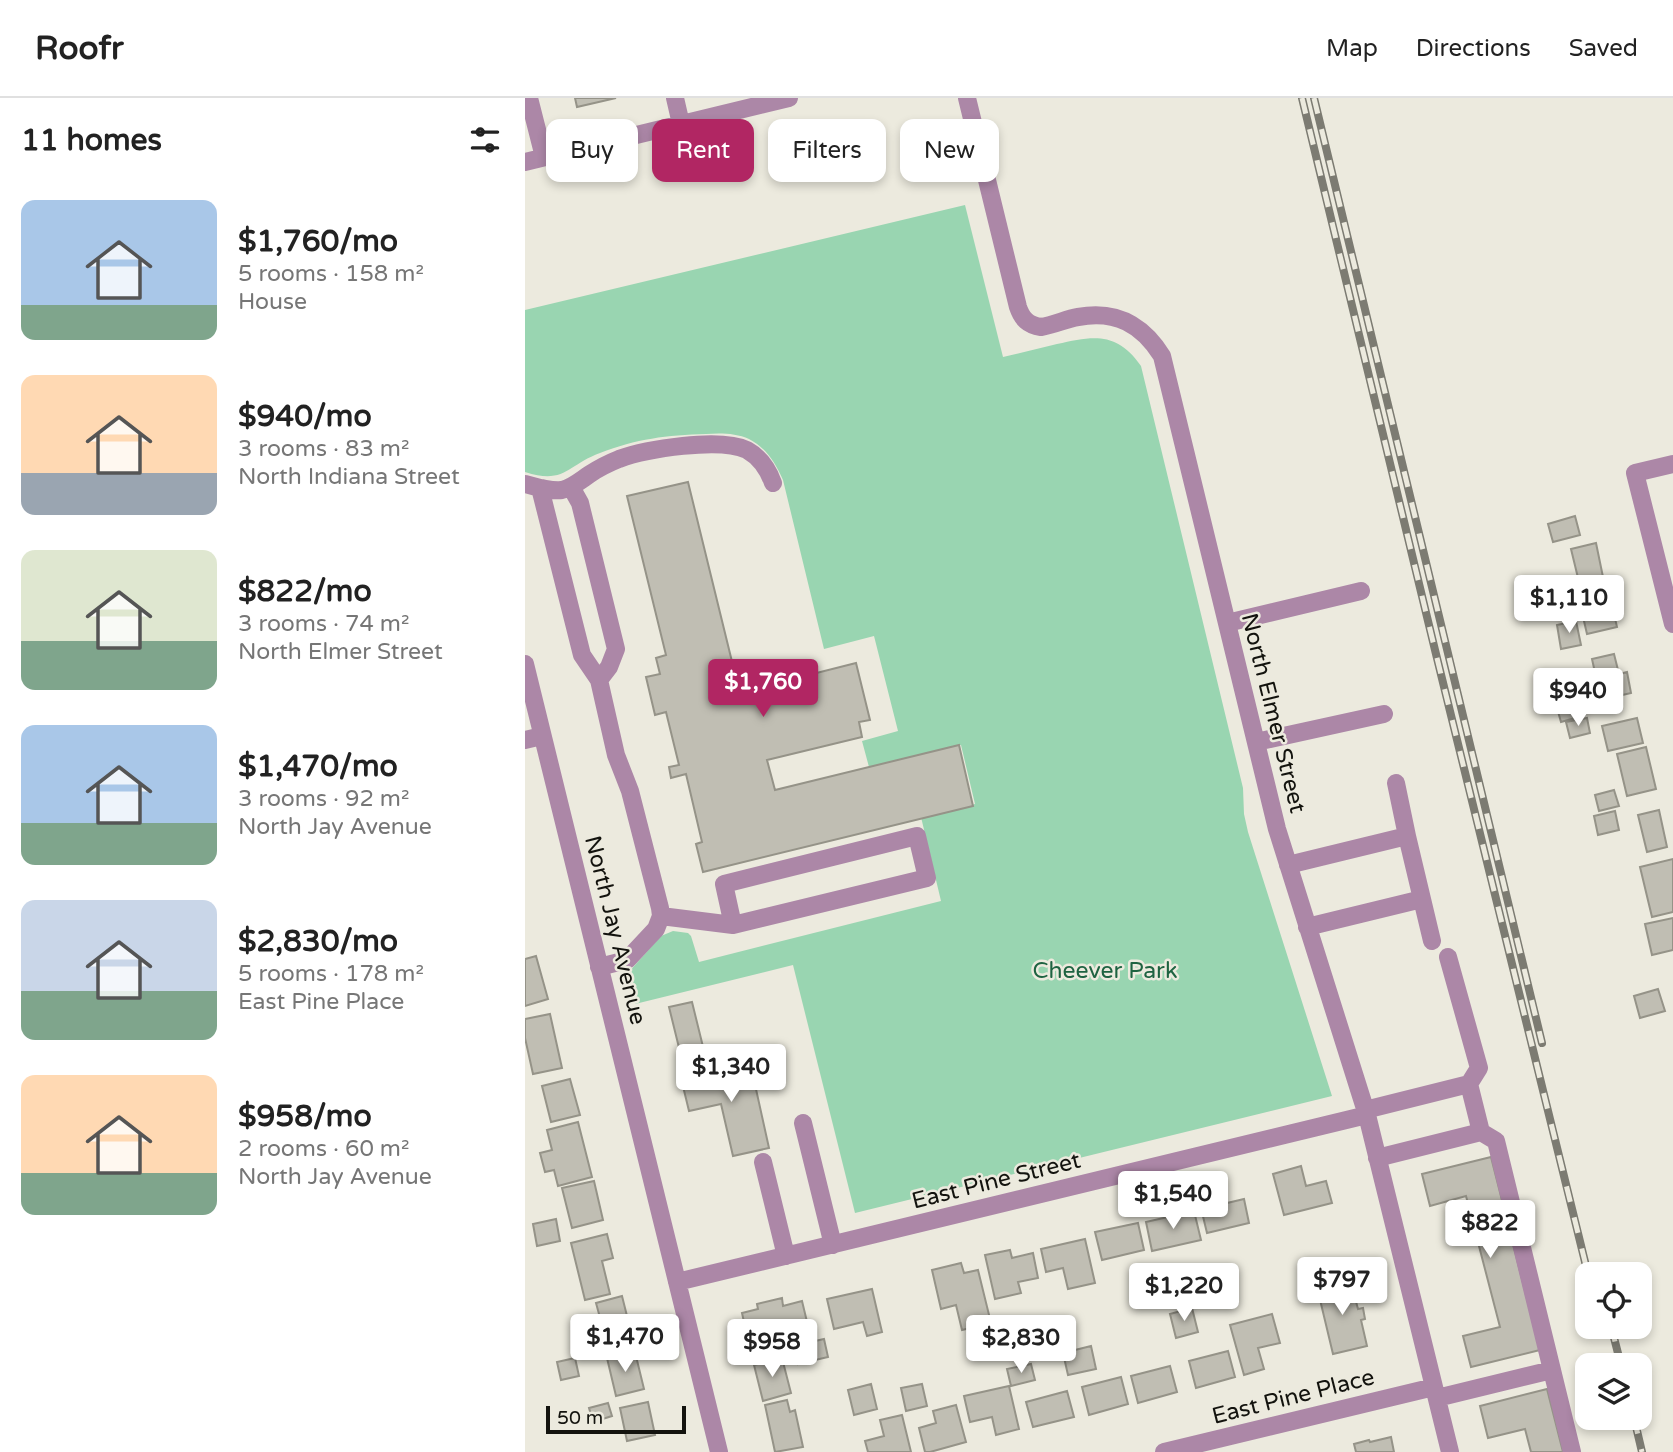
<!DOCTYPE html>
<html lang="en">
<head>
<meta charset="utf-8">
<style>
	body { margin:0; font-family:"Varela Round",sans-serif; background:#f6f6f6; color:#222; height:100vh; display:flex; flex-direction:column; font-size:26px; white-space:nowrap }
	* { box-sizing:border-box; margin:0 }
	p { font-size:23px; color:#767676 }
	.icon { flex:none; width:38px; height:38px; fill:none; stroke:currentColor; stroke-width:2; stroke-linecap:round; stroke-linejoin:round }
	.map { position:relative; flex:1; overflow:hidden }
	.details { display:flex; flex-direction:column; background:#fff; width:525px }
	.details>* { flex:none }
	.banner { position:absolute; left:21px; top:21px; width:665px; height:63px; display:flex; gap:14px }
	.buttons { position:absolute; left:1050px; top:1164px; display:grid; gap:14px }
	.buttons a { display:grid; place-items:center; width:77px; height:77px; border-radius:14px; background:#fff; box-shadow:0 4px 10px #0003; font-size:35px }
	.scale { position:absolute; left:21px; bottom:18px; width:140px; box-sizing:border-box; padding-left:7px; border:4px solid #13130e; border-top:0; font-size:19px; line-height:24px; white-space:nowrap; color:#13130e; -webkit-text-stroke:5px #eceade; paint-order:stroke }
	.price { position:absolute; translate:-50% -60px; padding:0 16px; border-radius:7px; background:#fff; color:#222; font-size:23px; line-height:46px; filter:drop-shadow(0 2px 4px #0008) }
	.price::after { content:''; position:absolute; left:50%; top:42px; width:21px; height:16px; margin-left:-10px; background:inherit; clip-path:polygon(0 0,100% 0,50% 100%) }
	.price.current { background:#b12663; color:#fff }
	ul { padding:0; list-style:none }
	li { display:flex; align-items:center; gap:21px; height:175px; padding:0 21px }
	li span { display:grid; place-items:center; flex:none; width:196px; height:140px; border-radius:14px; color:#555 }
	li>.icon { margin-inline-start:auto }
	span .icon { width:84px; height:84px; fill:#fffc; stroke-width:1 }
	li b { font-size:30px }
	h2 { display:flex; justify-content:space-between; align-items:center; height:84px; padding:0 21px; font-size:30px }
	.chip { padding:0 24px; border-radius:14px; background:#fff; box-shadow:0 4px 10px #0003; font-size:24px; line-height:63px }
	.chip.current { background:#b12663; color:#fff }
	header { display:flex; align-items:center; gap:42px; box-sizing:border-box; height:98px; padding:0 35px; background:#fff; border-bottom:2px solid #e0e0e0 }
	header strong { font-size:33px }
	nav { display:flex; gap:38px; margin-inline-start:auto; font-size:24px }
	main { display:flex; flex:1; min-height:0 }
	.map>svg:first-child { display:block }
</style>
</head>
<body>
<header>
<strong>Roofr</strong>
<nav><a>Map</a><a>Directions</a><a>Saved</a></nav>
</header>
<main>
<section class="details">
<h2>11 homes<svg class="icon" aria-label="filters" viewBox="0 0 24 24"><path d="M4 7h16M4 17h16"/><circle cx="9" cy="7" r="2"/><circle cx="15" cy="17" r="2"/></svg></h2>
<ul>
<li><span style="background:linear-gradient(#a9c7e8 75%,#7fa58c 0)"><svg class="icon" aria-label="home" viewBox="0 0 24 24"><path d="M3 11l9-7 9 7M6 9v11h12V9"/></svg></span><div><b>$1,760/mo</b><p>5 rooms · 158 m²</p><p>House</p></div></li>
<li><span style="background:linear-gradient(#ffd9b3 70%,#9aa5b1 0)"><svg class="icon" aria-label="home" viewBox="0 0 24 24"><path d="M3 11l9-7 9 7M6 9v11h12V9"/></svg></span><div><b>$940/mo</b><p>3 rooms · 83 m²</p><p>North Indiana Street</p></div></li>
<li><span style="background:linear-gradient(#dfe7d0 65%,#7fa58c 0)"><svg class="icon" aria-label="home" viewBox="0 0 24 24"><path d="M3 11l9-7 9 7M6 9v11h12V9"/></svg></span><div><b>$822/mo</b><p>3 rooms · 74 m²</p><p>North Elmer Street</p></div></li>
<li><span style="background:linear-gradient(#a9c7e8 70%,#7fa58c 0)"><svg class="icon" aria-label="home" viewBox="0 0 24 24"><path d="M3 11l9-7 9 7M6 9v11h12V9"/></svg></span><div><b>$1,470/mo</b><p>3 rooms · 92 m²</p><p>North Jay Avenue</p></div></li>
<li><span style="background:linear-gradient(#c9d6e8 65%,#7fa58c 0)"><svg class="icon" aria-label="home" viewBox="0 0 24 24"><path d="M3 11l9-7 9 7M6 9v11h12V9"/></svg></span><div><b>$2,830/mo</b><p>5 rooms · 178 m²</p><p>East Pine Place</p></div></li>
<li><span style="background:linear-gradient(#ffd9b3 70%,#7fa58c 0)"><svg class="icon" aria-label="home" viewBox="0 0 24 24"><path d="M3 11l9-7 9 7M6 9v11h12V9"/></svg></span><div><b>$958/mo</b><p>2 rooms · 60 m²</p><p>North Jay Avenue</p></div></li>
</ul>
</section>
<div class="map">
<svg width="1148" height="1354" viewBox="0 0 1148 1354">
	<rect width="100%" height="100%" fill="#eceade"/>
	<path fill="#99d5b1" d="M440,107L478,259C496,255 514,250 532,246C568,238 592,233 616,268L718,690L719,716L723,734L807,998L330,1115L268,867L110,906L102,876L136,838L148,833L163,835L166,838L174,864L416,803L396,719L450,706L436,647L344,669L337,643L373,633L349,538L299,551L258,382C250,364 241,350 224,341C211,335 195,335 181,336C142,337 111,341 75,355C42,367 40,387 0,374V212Z"/>
	<path fill="#c0beb3" stroke="#959388" stroke-width="2" d="M50,0H91L52,9Z
		M163,384L212,584L226,581L228,591L331,565L345,622L334,624L337,639L242,662L250,692L434,647L448,708L178,774L171,746L177,744L161,676L146,680L144,669L154,667L141,614L130,617L121,579L135,576L131,560L141,557L102,398Z
		M1050,418L1055,437L1028,444L1023,426Z
		M1071,445L1078,479L1054,484L1046,451Z
		M1082,486L1092,529L1062,536L1052,493Z
		M1051,523L1056,547L1036,551L1032,527Z
		M1089,556L1094,576L1102,574L1106,595L1076,602L1067,561Z
		M1052,597L1057,618L1036,624L1030,603Z
		M1062,620L1065,635L1045,640L1041,624Z
		M1112,620L1118,645L1083,653L1077,628Z
		M1121,649L1131,691L1102,698L1092,656Z
		M1089,692L1094,708L1074,713L1070,697Z
		M1134,712L1142,749L1122,754L1113,717Z
		M1090,713L1094,732L1073,737L1069,718Z
		M1148,761V814L1127,819L1115,769Z
		M1148,820V852L1127,857L1120,826Z
		M11,858L23,901L0,908V861Z
		M1133,891L1140,913L1115,920L1109,898Z
		M167,904L182,965L159,970L144,909Z
		M25,916L37,970L8,976L0,940V921Z
		M225,964L244,1050L208,1058L196,1006L164,1013L156,980Z
		M45,981L55,1017L26,1024L17,988Z
		M53,1024L67,1079L33,1088L29,1072L20,1074L15,1055L27,1052L22,1032Z
		M966,1059L1015,1252L946,1269L938,1238L975,1229L941,1098L905,1108L897,1076Z
		M776,1068L781,1088L801,1083L807,1105L759,1117L748,1076Z
		M69,1083L78,1122L47,1130L37,1090Z
		M700,1100L702,1105L719,1101L724,1125L682,1135L675,1106Z
		M669,1113L676,1142L627,1153L621,1124Z
		M31,1121L35,1143L12,1148L8,1126Z
		M613,1125L619,1152L577,1162L570,1134Z
		M82,1136L88,1160L77,1163L85,1196L60,1202L46,1145Z
		M560,1141L570,1185L543,1191L538,1170L521,1174L516,1151Z
		M485,1152L487,1160L508,1155L513,1180L493,1184L496,1195L470,1201L460,1157Z
		M436,1165L439,1175L453,1172L466,1225L437,1232L431,1207L416,1211L407,1172Z
		M825,1181L833,1211L838,1210L840,1221L836,1222L842,1248L808,1256L792,1189Z
		M347,1191L357,1234L342,1238L338,1224L309,1231L302,1201Z
		M97,1198L108,1242L83,1249L71,1205Z
		M257,1200L258,1208L277,1203L283,1228L223,1242L217,1215L233,1211L232,1206Z
		M667,1210L673,1234L651,1240L645,1216Z
		M747,1216L755,1245L733,1250L739,1271L719,1277L705,1227Z
		M77,1230L81,1246L74,1248L69,1231Z
		M299,1241L303,1259L273,1266L268,1248Z
		M566,1248L571,1271L543,1277L538,1255Z
		M703,1253L710,1279L671,1290L664,1263Z
		M110,1254L119,1291L91,1298L82,1260Z
		M50,1260L54,1278L36,1282L32,1264Z
		M257,1260L266,1295L238,1303L229,1267Z
		M506,1266L510,1282L486,1288L482,1271Z
		M645,1268L652,1294L613,1305L606,1278Z
		M596,1279L603,1306L564,1317L557,1289Z
		M346,1286L352,1311L329,1317L323,1292Z
		M397,1286L402,1308L381,1313L376,1290Z
		M484,1288L494,1331L471,1337L467,1319L445,1324L439,1298Z
		M1022,1291L1038,1354H1006L1000,1331L963,1340L955,1308Z
		M542,1293L549,1319L508,1329L501,1304Z
		M262,1302L265,1314L270,1312L278,1349L250,1354L240,1307Z
		M123,1304L130,1337L102,1343L95,1310Z
		M83,1305L87,1318L68,1324L64,1310Z
		M431,1307L441,1344L405,1354H400L394,1330L411,1325L408,1313Z
		M377,1317L386,1354H343L340,1343L359,1338L355,1322Z
		M866,1339L869,1354H831L829,1346L844,1342L845,1344Z"/>
	<g fill="none" stroke-linecap="round" stroke-linejoin="round">
		<path stroke="#ac87a7" stroke-width="18" d="M4,0L19,59
			M150,0L156,26
			M442,0L493,209C497,221 503,227 516,229C529,227 541,221 553,219C591,212 617,226 637,258L752,731L842,1017L925,1354
			M0,64L264,0
			M1148,366L1110,375L1148,526
			M0,386L15,390L57,557L74,582L91,657L105,693L135,810L136,818L131,831L102,862L74,869
			M46,389L55,405L91,551L84,569L74,582
			M15,390C22,391 29,393 37,392C47,390 56,382 65,376C74,370 84,365 94,361C121,351 195,339 222,352C236,360 243,371 248,385
			M702,525L836,493
			M0,566L194,1354
			M0,642L17,638
			M731,644L859,616
			M871,685L882,738
			M763,767L882,738L897,801L782,829
			M897,801L907,843
			M136,818L208,827L402,780L392,738L199,786L208,827
			M923,859L954,970L944,986L956,1034L971,1043L1047,1354
			M840,1012L944,986
			M278,1025L308,1147
			M852,1060L956,1034
			M238,1064L261,1158
			M152,1184L842,1017
			M912,1300L1027,1272
			M639,1354L909,1289"/>
		<g stroke="#7c7b72" stroke-width="8">
			<path id="rail" d="M777,0L910,552L1063,1176
				M789,0L1017,945
				M1086,1228L1096,1267
				M1109,1320L1117,1354"/>
		</g>
		<use href="#rail" stroke="#eceade" stroke-width="5" stroke-dasharray="16" stroke-linecap="butt"/>
	</g>
	<g text-anchor="middle" stroke-width="5" stroke-linejoin="round" paint-order="stroke">
		<g font-size="23" fill="#13130e" stroke="#eceade">
			<text transform="translate(749 615) rotate(76)" y="8">North Elmer Street</text>
			<text transform="translate(91 832) rotate(76)" y="8">North Jay Avenue</text>
			<text transform="translate(471 1082) rotate(-14)" y="8">East Pine Street</text>
			<text transform="translate(768 1298) rotate(-14)" y="8">East Pine Place</text>
		</g>
		<g font-size="23" fill="#1e6341" stroke="#eceade">
			<text x="580" y="880">Cheever Park</text>
		</g>
	</g>
</svg>
<div class="buttons">
<a><svg class="icon" aria-label="locate" viewBox="0 0 24 24"><circle cx="12" cy="12" r="6"/><path d="M12 2v4M12 18v4M2 12h4M18 12h4"/></svg></a>
<a><svg class="icon" aria-label="layers" viewBox="0 0 24 24"><path d="M12 4l9 5-9 5-9-5zM3 14l9 5 9-5"/></svg></a>
</div>
<div class="scale">50 m</div>
<b class="price" style="left:1044px;top:537px">$1,110</b>
<b class="price current" style="left:238px;top:621px">$1,760</b>
<b class="price" style="left:1053px;top:630px">$940</b>
<b class="price" style="left:206px;top:1006px">$1,340</b>
<b class="price" style="left:648px;top:1133px">$1,540</b>
<b class="price" style="left:965px;top:1162px">$822</b>
<b class="price" style="left:817px;top:1219px">$797</b>
<b class="price" style="left:659px;top:1225px">$1,220</b>
<b class="price" style="left:100px;top:1276px">$1,470</b>
<b class="price" style="left:496px;top:1277px">$2,830</b>
<b class="price" style="left:247px;top:1281px">$958</b>
<div class="banner">
<a class="chip">Buy</a>
<a class="chip current">Rent</a>
<a class="chip">Filters</a>
<a class="chip">New</a>
</div>
</div>
</main>
</body>
</html>
